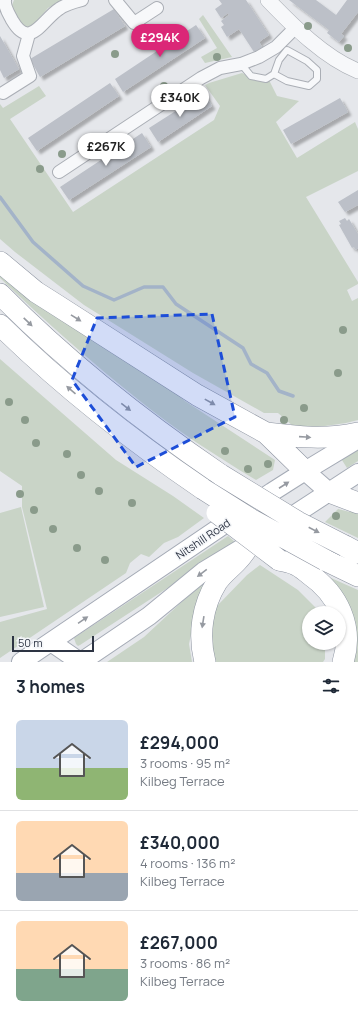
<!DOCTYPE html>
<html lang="en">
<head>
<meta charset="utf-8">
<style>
	body { margin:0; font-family:Manrope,sans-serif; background:#f6f6f7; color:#1f2937; height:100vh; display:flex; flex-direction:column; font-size:15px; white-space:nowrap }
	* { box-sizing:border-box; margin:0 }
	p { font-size:13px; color:#747a83 }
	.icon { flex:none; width:22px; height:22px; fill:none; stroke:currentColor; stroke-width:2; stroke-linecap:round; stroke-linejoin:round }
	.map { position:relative; height:662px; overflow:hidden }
	.drawer { display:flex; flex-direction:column; background:#fff; flex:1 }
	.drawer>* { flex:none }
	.fabs { position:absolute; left:302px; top:606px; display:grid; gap:8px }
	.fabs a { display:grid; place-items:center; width:44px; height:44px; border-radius:50%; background:#fff; box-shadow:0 1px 3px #0004; font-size:20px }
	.scale { position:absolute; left:12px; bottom:10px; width:82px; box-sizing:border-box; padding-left:4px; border:2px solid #2d3443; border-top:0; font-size:11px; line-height:14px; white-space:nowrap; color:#2d3443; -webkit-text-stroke:3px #f4f6f9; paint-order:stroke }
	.price { position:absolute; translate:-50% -34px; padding:0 9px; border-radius:14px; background:#fff; color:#222; font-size:13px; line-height:26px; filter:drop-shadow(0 1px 2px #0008) }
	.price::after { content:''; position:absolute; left:50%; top:24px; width:12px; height:9px; margin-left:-6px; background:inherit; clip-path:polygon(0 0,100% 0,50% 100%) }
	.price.selected { background:#db2777; color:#fff }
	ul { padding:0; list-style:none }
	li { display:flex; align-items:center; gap:12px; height:100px; padding:0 16px }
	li+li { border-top:1px solid #e0e1e3 }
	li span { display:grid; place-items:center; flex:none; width:112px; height:80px; border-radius:6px; color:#555 }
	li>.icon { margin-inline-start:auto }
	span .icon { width:48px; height:48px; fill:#fffc; stroke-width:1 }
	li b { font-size:17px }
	h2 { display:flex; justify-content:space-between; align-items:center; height:48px; padding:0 16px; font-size:17px }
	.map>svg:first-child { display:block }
</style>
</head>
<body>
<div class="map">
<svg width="358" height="662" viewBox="0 0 358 662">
	<defs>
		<filter id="shadow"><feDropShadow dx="3.5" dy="3.5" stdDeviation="1" flood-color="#0004"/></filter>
	</defs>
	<rect width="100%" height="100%" fill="#e5e7eb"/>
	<path fill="#c9d4c7" d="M14,0H63L48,8L30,29C19,25 16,15 12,5Z
		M203,15L232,57L205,63L201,57L217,48L199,19Z
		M242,73L262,82L269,80L277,96L299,101L276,122L297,158L355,122L358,129V171L306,197L358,282V284L347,290L352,301L358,298V420L346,423L311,428L294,427L278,413H264L193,373L84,305L15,252L0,239V104L3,108L39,86L46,96L10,119L73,212L214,120L220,106L205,85L209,83Z
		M0,273L166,385L185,401L275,460L273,470L256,480C216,456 176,430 140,401C91,362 45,321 0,278Z
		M0,359L116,460L173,496L204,518L178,537L164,543L149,557L141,554L130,563L126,573L0,658V622L47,609L22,507V486L0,471Z
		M358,446V461L347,468L340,457Z
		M21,507L44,607L0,617V513Z
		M355,508L358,510V538L325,522L338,509L350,512Z
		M228,536L235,542L186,576L80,645L78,646L76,644L74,638Z
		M260,565L298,590L317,609L319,613H309V643H325V659L323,662H209L213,605L217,606L247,575Z
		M313,570L358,590V662H350Z
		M215,571L198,600L189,644L192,662H107L144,637Z"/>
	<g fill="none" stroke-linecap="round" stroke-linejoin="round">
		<path stroke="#a3b3c8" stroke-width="3.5" d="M0,197L33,242L83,286L114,300L144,287H163L176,304L243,348L251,364L267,373L279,391L293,396"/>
	</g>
	<path fill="#bcc0c8" filter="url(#shadow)" d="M219,0H246L269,35L259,42L262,47L254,52L239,29L227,37L221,27L224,25L221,21L229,15L228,13L221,18L215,9L222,4Z
		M289,0H316L336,15L347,0H358V12L341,34L344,36L339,42L327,33L329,30Z
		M114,9L125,26L40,77L30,59Z
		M196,25L205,38L123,92L115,79Z
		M0,36L19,69L4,78L0,70Z
		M110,83L119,96L37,151L28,138Z
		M204,93L212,106L158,142L149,128Z
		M340,98L348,112L291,144L283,130Z
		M142,133L151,147L69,200L60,187Z
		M358,190V205L345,212L338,202Z
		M345,218L347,221L349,219L358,234V248L356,250L354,247L352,248L339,225L341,224L339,221Z"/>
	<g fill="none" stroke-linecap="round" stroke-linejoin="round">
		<g stroke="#aaaeb5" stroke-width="8">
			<path id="service" d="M241,64L251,76L266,79L274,74L279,60L287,50L307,61L317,70V79L309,86L287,81L274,74"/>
		</g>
		<g stroke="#aaaeb5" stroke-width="14">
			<path id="minor" d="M5,0C4,7 9,14 12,20C30,51 42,20 59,9C66,4 74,2 82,0
				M115,0L134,23L157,8
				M3,93L30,76L23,56L29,34
				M59,172L201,78L220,68L241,64L259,57L276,47L295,28"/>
		</g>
		<g stroke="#aaaeb5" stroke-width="16">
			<path id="tertiary" d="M268,0C293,26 325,58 358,71"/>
		</g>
		<g stroke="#a5abb6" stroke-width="20">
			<path id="primary" d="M305,471L329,492
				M280,524L358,473
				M51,642L80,662
				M21,662L272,492L305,471L358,439
				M81,662L149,616L204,571L247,545"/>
		</g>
		<g stroke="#8d94a1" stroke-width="22">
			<path id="motorway" d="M0,262L36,292L55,304L197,395L266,433L305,471
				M0,294C67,362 142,421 221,475
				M0,325C62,386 131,440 203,489
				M266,433C297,437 327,440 358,433
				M329,492L358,503
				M345,546L358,553
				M279,560C284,561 290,562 294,564C300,566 305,571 309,574C338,594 354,627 343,662
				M325,560L358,576
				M205,662C198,635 202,606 217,582C223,573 231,568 238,560C243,555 247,548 251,543"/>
		</g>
		<use href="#service" stroke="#f7f8fa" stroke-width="6"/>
		<use href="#minor" stroke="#f7f8fa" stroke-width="12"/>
		<use href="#tertiary" stroke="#f7f8fa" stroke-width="15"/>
		<use href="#primary" stroke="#fff" stroke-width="18"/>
		<use href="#motorway" stroke="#fff" stroke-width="21"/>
		<g stroke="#8d94a1" stroke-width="22" stroke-linecap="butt">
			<path id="motorway-bridge" d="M221,475L298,522L345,546
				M203,489L252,520L325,560
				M217,513L279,560"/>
		</g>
		<use href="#motorway-bridge" stroke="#fff" stroke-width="21"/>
	</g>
	<g fill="#8a9b8b">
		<circle cx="308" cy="26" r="4"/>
		<circle cx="143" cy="39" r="4"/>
		<circle cx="348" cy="48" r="4"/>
		<circle cx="115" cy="54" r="4"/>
		<circle cx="217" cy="57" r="4"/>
		<circle cx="164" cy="86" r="4"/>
		<circle cx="62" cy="154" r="4"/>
		<circle cx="40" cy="169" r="4"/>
		<circle cx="343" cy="330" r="4"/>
		<circle cx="338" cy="373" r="4"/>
		<circle cx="9" cy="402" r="4"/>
		<circle cx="304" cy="408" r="4"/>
		<circle cx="25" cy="420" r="4"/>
		<circle cx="284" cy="420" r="4"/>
		<circle cx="36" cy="443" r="4"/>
		<circle cx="225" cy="451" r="4"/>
		<circle cx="67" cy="454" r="4"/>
		<circle cx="268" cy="464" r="4"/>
		<circle cx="248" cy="469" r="4"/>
		<circle cx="81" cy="475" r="4"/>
		<circle cx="99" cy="491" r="4"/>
		<circle cx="20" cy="494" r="4"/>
		<circle cx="132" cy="503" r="4"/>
		<circle cx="34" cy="510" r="4"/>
		<circle cx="336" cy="516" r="4"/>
		<circle cx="53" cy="529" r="4"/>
		<circle cx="77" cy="548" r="4"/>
		<circle cx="105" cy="560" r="4"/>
	</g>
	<defs><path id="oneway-solid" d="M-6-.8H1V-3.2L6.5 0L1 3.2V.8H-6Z"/></defs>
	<g fill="#969aa1">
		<use href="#oneway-solid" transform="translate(76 318) rotate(32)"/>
		<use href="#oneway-solid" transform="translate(28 322) rotate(44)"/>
		<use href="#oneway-solid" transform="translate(71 390) rotate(-139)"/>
		<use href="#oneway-solid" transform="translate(210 402) rotate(29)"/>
		<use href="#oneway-solid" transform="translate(126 407) rotate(38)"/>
		<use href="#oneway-solid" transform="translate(305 437) rotate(4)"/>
		<use href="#oneway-solid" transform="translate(284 485) rotate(-33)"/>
		<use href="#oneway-solid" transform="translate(314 530) rotate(27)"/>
		<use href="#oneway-solid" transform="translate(202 573) rotate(143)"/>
		<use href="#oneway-solid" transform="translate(83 620) rotate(-34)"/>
		<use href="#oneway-solid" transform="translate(203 622) rotate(99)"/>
	</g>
	<path fill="#1d4ed8" fill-opacity="0.2" stroke="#1d4ed8" stroke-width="3" stroke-dasharray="8 5" stroke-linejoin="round" d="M212,314L235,417L136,467L72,380L97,318Z"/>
	<g text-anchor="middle" stroke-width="3" stroke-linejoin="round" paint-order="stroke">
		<g font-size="11" fill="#2d3443" stroke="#f4f6f9">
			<text transform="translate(203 539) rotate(-34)" y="4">Nitshill Road</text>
		</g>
	</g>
</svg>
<div class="fabs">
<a><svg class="icon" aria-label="layers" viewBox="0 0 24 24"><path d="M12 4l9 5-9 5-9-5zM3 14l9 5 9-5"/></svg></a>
</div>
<div class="scale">50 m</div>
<b class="price selected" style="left:160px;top:58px">£294K</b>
<b class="price" style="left:180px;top:118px">£340K</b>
<b class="price" style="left:106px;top:167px">£267K</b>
</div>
<section class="drawer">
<h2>3 homes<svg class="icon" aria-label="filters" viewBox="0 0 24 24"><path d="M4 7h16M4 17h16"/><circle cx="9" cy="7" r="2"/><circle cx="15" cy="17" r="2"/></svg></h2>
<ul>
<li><span style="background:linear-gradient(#c9d6e8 60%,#8fb573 0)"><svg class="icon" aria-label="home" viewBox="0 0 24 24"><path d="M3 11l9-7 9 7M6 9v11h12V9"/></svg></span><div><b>£294,000</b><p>3 rooms · 95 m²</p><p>Kilbeg Terrace</p></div></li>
<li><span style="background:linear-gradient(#ffd9b3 65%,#9aa5b1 0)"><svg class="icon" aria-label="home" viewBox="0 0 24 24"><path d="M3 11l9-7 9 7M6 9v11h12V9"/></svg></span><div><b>£340,000</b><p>4 rooms · 136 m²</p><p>Kilbeg Terrace</p></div></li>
<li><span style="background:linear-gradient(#ffd9b3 60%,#7fa58c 0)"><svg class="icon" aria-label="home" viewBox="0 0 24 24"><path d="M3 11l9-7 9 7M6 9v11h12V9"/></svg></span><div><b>£267,000</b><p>3 rooms · 86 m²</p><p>Kilbeg Terrace</p></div></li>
</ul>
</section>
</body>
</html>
